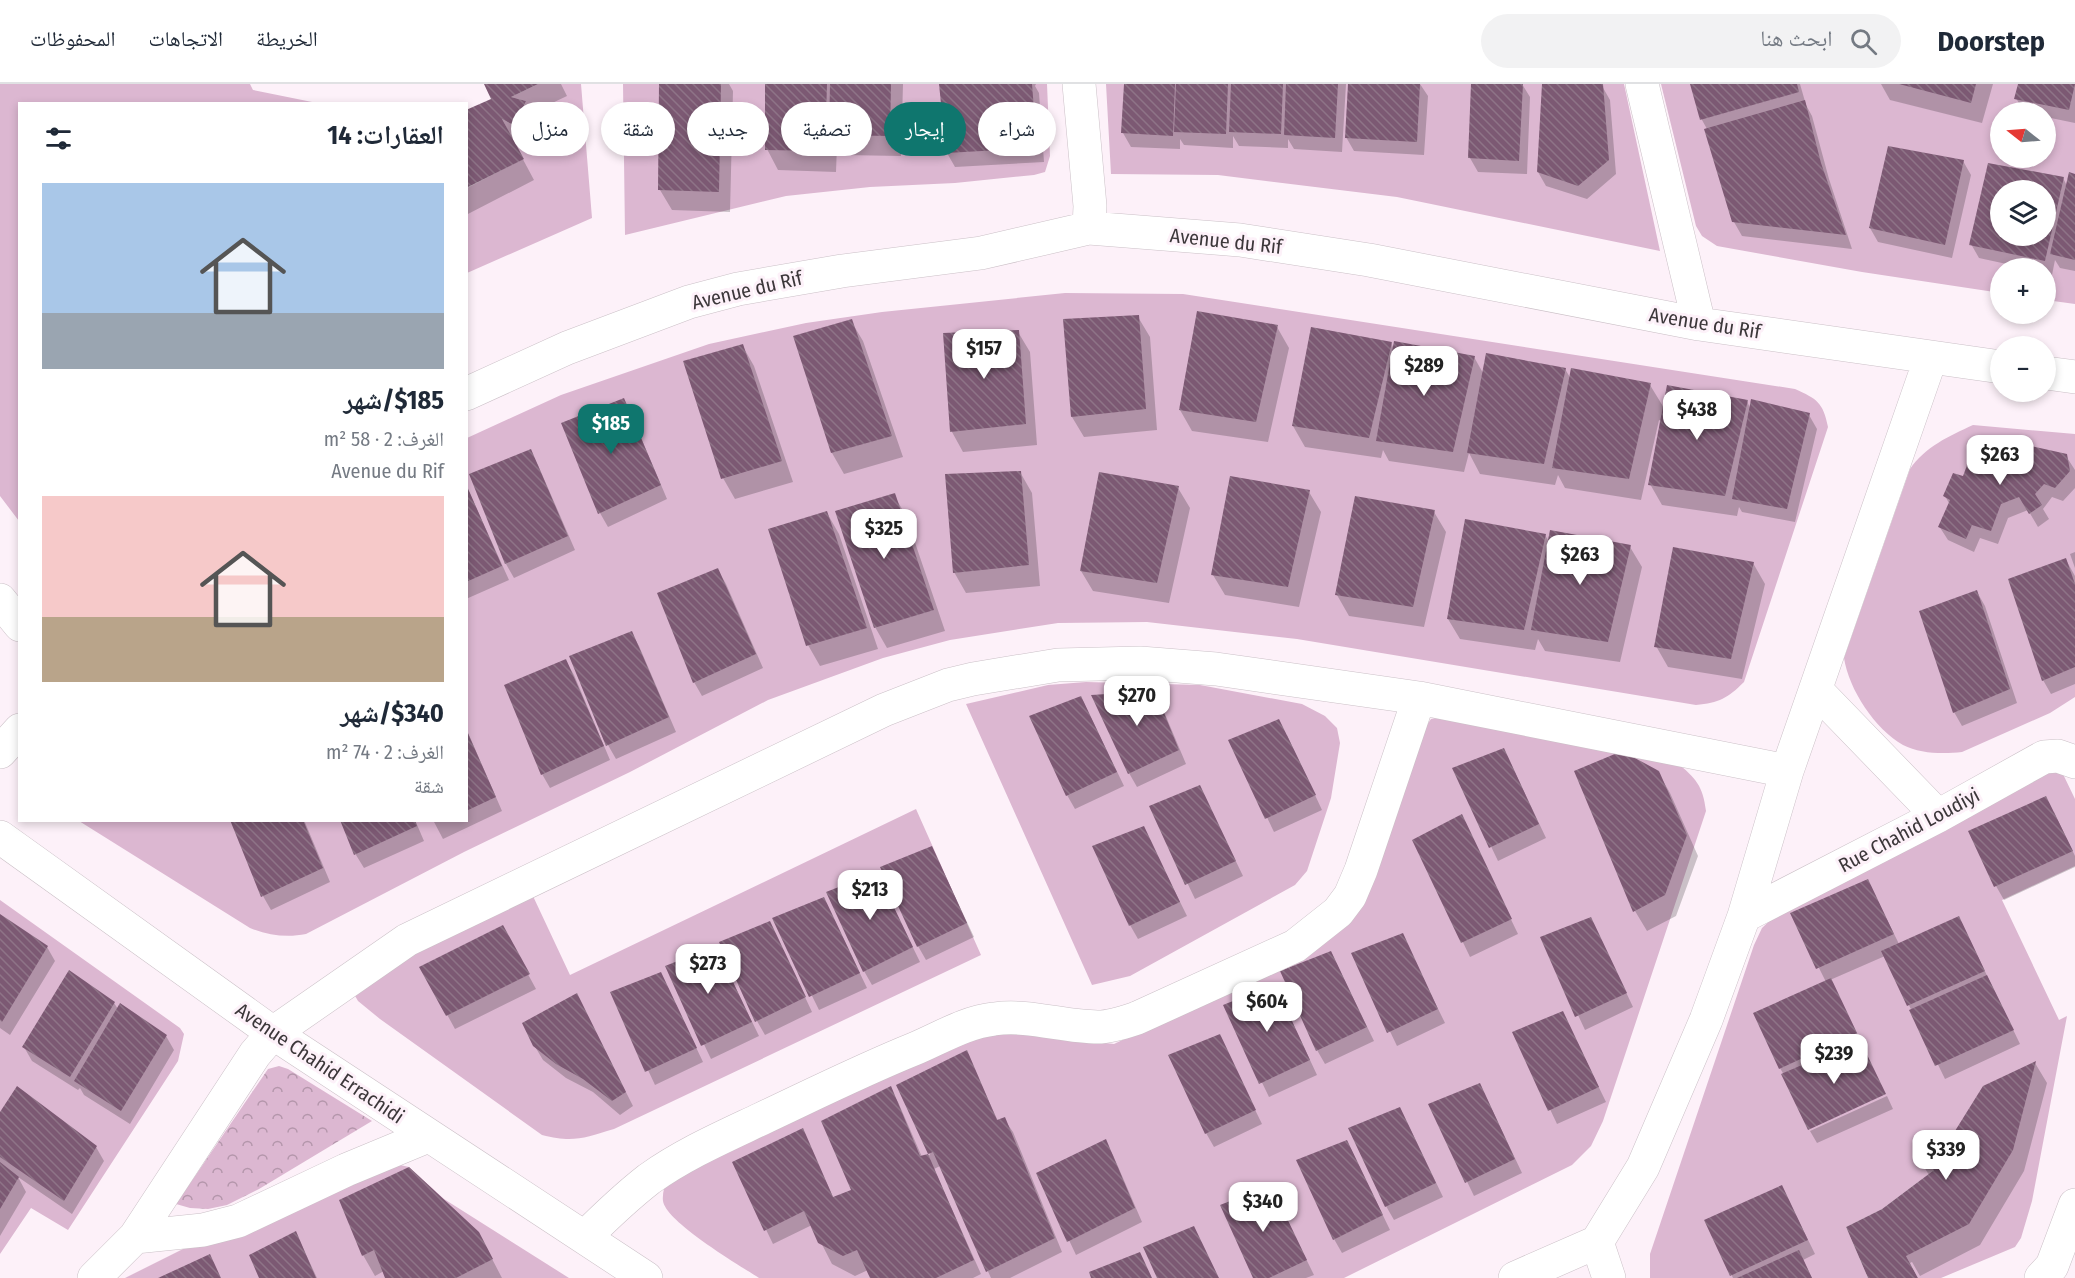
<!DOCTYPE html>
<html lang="ar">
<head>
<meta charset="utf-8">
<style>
	body { margin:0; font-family:"Fira Sans Condensed","Noto Naskh Arabic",sans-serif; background:#f2f2f3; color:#1f2937; direction:rtl; height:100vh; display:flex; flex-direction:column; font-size:22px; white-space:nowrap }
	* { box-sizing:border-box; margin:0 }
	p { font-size:20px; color:#747a83 }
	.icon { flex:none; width:33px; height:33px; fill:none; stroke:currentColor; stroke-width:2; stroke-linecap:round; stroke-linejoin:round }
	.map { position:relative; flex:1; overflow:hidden; direction:ltr }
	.details { position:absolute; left:18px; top:18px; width:450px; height:720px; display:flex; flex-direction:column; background:#fff; border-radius:0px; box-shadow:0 3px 9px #0003; direction:rtl }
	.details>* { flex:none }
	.top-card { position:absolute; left:486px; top:18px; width:570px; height:54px; direction:rtl; display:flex; gap:12px }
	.needle { width:39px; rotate:287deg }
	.fabs { position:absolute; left:1990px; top:18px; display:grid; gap:12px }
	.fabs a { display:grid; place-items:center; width:66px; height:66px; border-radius:50%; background:#fff; box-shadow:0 3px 9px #0003; font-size:30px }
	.price { position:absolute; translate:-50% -51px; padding:0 14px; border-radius:12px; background:#fff; color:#222; font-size:20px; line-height:39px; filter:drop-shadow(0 2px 3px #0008) }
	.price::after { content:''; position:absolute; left:50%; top:36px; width:18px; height:14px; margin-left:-9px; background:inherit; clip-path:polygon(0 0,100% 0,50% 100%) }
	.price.active { background:#0f766e; color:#fff }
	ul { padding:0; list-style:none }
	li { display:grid; align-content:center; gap:12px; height:318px; padding:0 24px }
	li span { display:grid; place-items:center; height:186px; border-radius:0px; color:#555 }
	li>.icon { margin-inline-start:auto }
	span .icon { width:108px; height:108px; fill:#fffc; stroke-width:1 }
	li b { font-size:26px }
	h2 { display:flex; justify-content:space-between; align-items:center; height:72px; padding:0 24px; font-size:26px }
	.chip { padding:0 21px; border-radius:27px; background:#fff; box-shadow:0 3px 9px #0003; font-size:21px; line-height:54px }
	.chip.active { background:#0f766e; color:#fff }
	header { display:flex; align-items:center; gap:36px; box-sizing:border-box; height:84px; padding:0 30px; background:#fff; border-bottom:2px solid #e0e1e3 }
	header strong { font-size:28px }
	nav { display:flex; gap:33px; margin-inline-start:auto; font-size:21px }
	.search { width:420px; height:54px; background:#f2f2f3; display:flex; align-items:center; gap:15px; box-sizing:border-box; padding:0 21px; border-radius:33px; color:#747a83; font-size:22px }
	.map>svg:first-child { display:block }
</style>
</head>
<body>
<header>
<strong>Doorstep</strong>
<div class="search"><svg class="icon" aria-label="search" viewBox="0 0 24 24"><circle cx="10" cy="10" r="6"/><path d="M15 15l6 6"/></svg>ابحث هنا</div>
<nav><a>الخريطة</a><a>الاتجاهات</a><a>المحفوظات</a></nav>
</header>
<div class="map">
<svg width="2075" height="1194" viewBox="0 0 2075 1194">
	<defs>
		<pattern id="forest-crowns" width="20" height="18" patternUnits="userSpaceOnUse" patternTransform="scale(1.5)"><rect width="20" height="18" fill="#dcb7d1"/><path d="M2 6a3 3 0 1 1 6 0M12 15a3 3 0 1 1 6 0" fill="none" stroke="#b496ab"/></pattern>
		<pattern id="building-back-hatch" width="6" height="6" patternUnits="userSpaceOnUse" patternTransform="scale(1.5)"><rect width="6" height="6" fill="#7c5973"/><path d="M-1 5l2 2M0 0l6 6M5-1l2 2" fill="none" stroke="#8e7487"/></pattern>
	</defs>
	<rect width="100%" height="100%" fill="#fdf1f9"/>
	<path fill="#dcb7d1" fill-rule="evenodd" d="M0,0H250L253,6L317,19L20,20L19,437L0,412Z
		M538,0H581L592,134L467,189V104L523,75L502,35L515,42L526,17L511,13Z
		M623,0H1047L1050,72L1045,88L1034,91L955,99L870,103L786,112L625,151Z
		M1106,0H1624L1660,167L1397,113L1218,91L1111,90Z
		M1661,0H2075V220L2046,216V184H2001V209L1862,188L1717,162L1702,152L1696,142ZM2001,28H2046V74H2001ZM2001,106H2046V152H2001Z
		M1065,209L1183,210L1795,305C1817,315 1823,318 1828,343L1744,598C1728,614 1719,619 1696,621L1297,555L1147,538L1058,539L950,556L883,574L768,616L630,688L464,768L306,850C286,854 268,851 250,844L79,737L466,736L467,354L561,311L709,260L806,239L882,228Z
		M1973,341L2075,350V613L2050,629L1962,668C1944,670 1920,670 1903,661C1875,645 1849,606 1844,574L1910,385C1925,363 1949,352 1973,341Z
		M1086,598L1200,601L1302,620L1325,632L1337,644L1340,659L1331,714L1307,787L1295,801L1130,892L1092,901L966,620L1048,601Z
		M1446,632L1676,678C1696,694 1703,702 1706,727L1603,1037L1591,1062L1572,1081L1344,1194H759C739,1181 666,1138 663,1117C662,1110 665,1101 667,1094L988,946L1114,960L1286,878L1326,853L1422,648L1431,635Z
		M2061,686L2075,715V782L2002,816L2059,936L2067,932L2032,1117L2021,1154L2015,1163L1941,1194H1918L1906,1172L1945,1063L1930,1057L1921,1059L1917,1074L1921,1079L1934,1086L1882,1125L1846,1143L1868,1194H1650V1170L1754,861L1762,844L1780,827L2034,692Z
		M916,725L981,871L614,1045C584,1054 573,1059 542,1051L380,935L358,917L354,910L395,872L532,810L570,891Z
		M0,816L180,944L184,950L178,977L68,1146L31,1124L0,1170Z
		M391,1079L409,1083L444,1115L569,1194H125L185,1164Z"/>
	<path fill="url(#forest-crowns)" d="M279,982L288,985L372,1037L259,1105L227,1121L208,1125L190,1124L176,1120L268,985Z"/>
	<path fill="#0003" fill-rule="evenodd" d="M485,0H561L567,12L531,29L537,39L527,62L511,53L534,96L466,131V28L493,15Z
		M661,0H729L733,7L730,128L672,126L660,106Z
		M767,0H903L901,72L843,71L837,61L836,88L778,86L767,65Z
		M945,0H1036L1035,2L1039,9L1044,78L955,83L947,69Z
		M1125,0H1346L1342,68L1294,65L1288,55V64L1239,62L1233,52V64L1184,61L1180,55V65L1131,63L1123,49Z
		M1350,0H1420L1428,12L1424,71L1354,67L1346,53Z
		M1473,0H1522L1530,13L1527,90L1478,88L1470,74Z
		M1544,0L1602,2L1610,16L1616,90L1587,115L1546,102L1538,88Z
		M1691,0H1800L1806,21L1812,32L1829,95L1852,165L1742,152L1734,138L1707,45L1702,36Z
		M1881,0H1993L1982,39L1890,16Z
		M2019,0H2075V39L2046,33V28H2024L2016,14Z
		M1963,77L1971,91L1952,174L1878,158L1870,144Z
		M1989,81L2063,94L2067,102L2075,91V187L2060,184L2055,176L2052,191L2046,189V184H2025L1979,174L1971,160ZM2001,106H2046V152H2001Z
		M1199,228L1277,243L1289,264L1268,358L1192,347L1180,326Z
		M1138,233L1150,253L1157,346L1084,353L1072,333Z
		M851,237L863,257L903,373L844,390L832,369L795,253Z
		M1018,248L1030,268L1037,361L963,368L952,348Z
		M1391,259L1394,265L1474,273L1483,289L1565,285L1571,295L1650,301L1664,324L1747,317L1750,324L1809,331L1817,345L1795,438L1742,428L1739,423L1737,432L1662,421L1650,400L1662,337L1659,336L1641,416L1565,404L1558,391L1555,401L1480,390L1469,369L1464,388L1389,377L1383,366L1381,374L1305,363L1293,342Z
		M742,261L754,282L793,398L735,415L723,394Z
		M623,316L631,330L667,415L608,443L600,429Z
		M530,367L538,381L575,466L514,494L506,480L471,391Z
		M2066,372L2075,386V404L2063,417L2052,413L2043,425L2049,435L2038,443L2028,426L2008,434L1998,460L1980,454L1974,468L1948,456L1939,442L1950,421L1945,412L1964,394L2005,373Z
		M1020,388L1032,409L1040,502L966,509L954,488Z
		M466,401L509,496L466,515Z
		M1178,404L1190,424L1169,519L1093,507L1081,487Z
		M1309,408L1321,428L1299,523L1225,511L1213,491Z
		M894,411L906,432L945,547L887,564L875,543Z
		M1434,428L1446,448L1424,543L1349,532L1337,511Z
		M827,429L839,450L878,565L820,582L808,561Z
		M1545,451L1549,458L1630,463L1642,483L1620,578L1545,567L1538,555L1535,566L1460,555L1448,535Z
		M2075,468V484L2070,470Z
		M2066,476L2075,492V600L2051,610L2043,596Z
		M1753,479L1765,500L1742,595L1668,583L1656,562Z
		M718,486L726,500L763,584L702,612L694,598Z
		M1977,508L1985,522L2017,619L1962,642L1954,628Z
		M631,548L639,562L676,648L616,675L608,661Z
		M566,577L574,591L610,676L550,704L542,690Z
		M1154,609L1162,623L1186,680L1137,703L1129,689Z
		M1081,613L1124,702L1075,725L1067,711Z
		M466,644L502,727L443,755L433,736H466Z
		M1287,651L1322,726L1274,748L1230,657Z
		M1511,680L1546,754L1498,777L1454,685Z
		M1658,688L1670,709L1698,772L1676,832L1647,847L1635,827Z
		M1200,703L1243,792L1195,815L1151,723Z
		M2054,728L2075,772V783L2004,816L1996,802Z
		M1461,732L1518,850L1470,873L1414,756Z
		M232,736H304L330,798L271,826L263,812Z
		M342,736H415L424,757L364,784L356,771Z
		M1143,743L1187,832L1138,855L1130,841Z
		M939,778L974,853L926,876L918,862Z
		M877,790L920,878L872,901L864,887Z
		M1868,797L1899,860L1966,848L2020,960L1945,995L1885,872L1830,896L1864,963L1784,991L1780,984L1826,898L1792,830Z
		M831,829L867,904L819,926L774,835Z
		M0,834L47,863L55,877L10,951L0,944Z
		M1598,849L1633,923L1585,946L1542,854Z
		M1402,851L1445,939L1397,962L1353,870Z
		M777,853L812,928L765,951L757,937Z
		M510,857L536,905L455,945L421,883Z
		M1331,868L1374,957L1325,980L1317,966Z
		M723,878L759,952L711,975L667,883Z
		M668,904L703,978L655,1001L612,909Z
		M1282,916L1317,991L1269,1013L1225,922Z
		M114,919L118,925L166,952L174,966L130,1040L84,1011L80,1004L78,1006L32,977L24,963Z
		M584,925L633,1022L620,1031L593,1008L566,994L543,976L534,961Z
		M1563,929L1606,1018L1557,1040L1514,949Z
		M1219,952L1262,1040L1214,1063L1206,1049Z
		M966,968L998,1037L1004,1035L1013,1048L1062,1168L1010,1194H991L940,1082L934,1085L981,1190L973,1194H872L868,1186L855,1192L832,1180L812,1141L773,1160L734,1079L802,1046L834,1115L853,1106L890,1004L898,1018L922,1073L930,1071L898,1002Z
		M2035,979L2047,999L2024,1087L1980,1161L1920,1192L1912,1178L1910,1179L1917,1194H1870L1883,1126L1929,1091L1918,1073L1946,1065Z
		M1887,1012L1893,1025L1817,1059L1810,1047Z
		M1487,1015L1522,1089L1474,1112L1430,1021Z
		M0,1031L96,1063L104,1077L72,1130L18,1093L26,1108L0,1152Z
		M1407,1038L1443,1113L1394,1136L1386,1122Z
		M1105,1057L1113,1071L1142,1138L1076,1171L1038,1090Z
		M1347,1057L1390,1146L1342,1169L1334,1155Z
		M1270,1102L1314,1191L1306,1194H1255Z
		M341,1117L490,1171L502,1194H387L384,1187L375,1192L363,1171Z
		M1789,1117L1815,1170L1803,1176L1812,1194H1733L1706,1137Z
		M296,1149L317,1194H261Z"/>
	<path fill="url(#building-back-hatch)" fill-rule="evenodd" d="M484,0H538L511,13L526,17L515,42L502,35L524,75L466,104V26L491,15Z
		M659,0H721L719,108L658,106Z
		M765,0H827L825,67L765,66Z
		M830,0H891L890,52L829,51Z
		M939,0H1032L1037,64L946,69Z
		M1124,0H1175L1173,52L1121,49Z
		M1176,0H1228L1226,50L1174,48Z
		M1231,0H1283L1281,50L1229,48Z
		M1286,0H1338L1335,54L1284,51Z
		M1348,0H1420L1417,58L1345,54Z
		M1471,0H1523L1519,77L1468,74Z
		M1542,0H1603L1609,76L1578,102L1537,88Z
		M1690,0H1797L1799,8L1700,36Z
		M1899,0H1976L1971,19Z
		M2018,0H2075L2069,26L2014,15Z
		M1805,16L1821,79L1846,151L1732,138L1704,45Z
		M1888,62L1964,76L1945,161L1869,144Z
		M1988,79L2064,93L2045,177L1969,161ZM2001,106H2046V152H2001Z
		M2069,88L2075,90V176L2050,170Z
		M1197,227L1278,241L1256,338L1179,326Z
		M1139,231L1146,325L1071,333L1063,235Z
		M852,235L892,352L831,369L793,252Z
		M1311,243L1392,258L1369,354L1292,342Z
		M1019,246L1026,340L950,348L943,249Z
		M1394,257L1475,272L1453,368L1376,357Z
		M743,260L782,377L721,395L683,277Z
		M1486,269L1566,284L1544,380L1467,369Z
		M1571,284L1651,299L1629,395L1552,384Z
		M1667,301L1748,316L1725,412L1648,401Z
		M624,314L661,401L598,430L561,339Z
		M1751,315L1810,329L1787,425L1732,415Z
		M2008,357L2067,370L2070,387L2055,404L2044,400L2035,410L2042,421L2029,430L2019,413L2001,420L1991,447L1972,441L1966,455L1938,443L1950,416L1943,412L1953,389L1963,392L1969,376L1982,382L1988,366L2004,371Z
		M531,365L568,452L505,480L469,390Z
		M1021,387L1029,481L953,489L945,390Z
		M1099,388L1179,402L1157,499L1080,487Z
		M1230,392L1310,406L1288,503L1211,491Z
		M466,400L502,482L466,498Z
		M895,409L934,526L874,544L835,427Z
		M1355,412L1435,426L1413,523L1335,511Z
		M827,427L867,544L806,562L768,445Z
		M1465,435L1546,450L1524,546L1447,535Z
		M1550,446L1631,461L1608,558L1531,546Z
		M1673,463L1754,478L1731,575L1654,563Z
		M2066,474L2075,500V583L2042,597L2008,495Z
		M718,484L756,570L693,599L657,509Z
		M1977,506L2010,605L1953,629L1919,527Z
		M632,547L669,633L606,662L569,572Z
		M566,575L604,662L541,691L504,601Z
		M1155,607L1179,666L1128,690L1091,611Z
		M1081,612L1117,688L1066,712L1029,632Z
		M1279,635L1316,711L1265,735L1228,656Z
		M466,645L496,713L466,727Z
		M1504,664L1539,740L1489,764L1452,684Z
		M1622,667L1659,687L1687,751L1665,811L1633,828L1574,687Z
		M1200,701L1236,777L1185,801L1149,722Z
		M2046,712L2073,767L1994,803L1968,747Z
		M1462,730L1512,835L1461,859L1412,756Z
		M230,736H303L323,784L261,813Z
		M340,736H415L417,742L354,771Z
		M1144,742L1180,818L1129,842L1092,762Z
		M932,762L967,839L917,863L880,783Z
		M877,788L913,863L863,888L826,808Z
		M1868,795L1894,850L1816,885L1790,829Z
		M824,813L860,889L809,913L772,834Z
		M0,830L48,862L2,938L0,936Z
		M1959,832L1985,887L1907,922L1881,867Z
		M1591,833L1627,909L1575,933L1540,853Z
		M770,837L806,913L755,938L719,858Z
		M503,841L530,890L446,932L419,883Z
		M1403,849L1438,925L1387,949L1351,869Z
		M716,862L752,938L701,962L665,882Z
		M1331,867L1367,943L1316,967L1280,887Z
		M69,886L115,918L70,993L22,963Z
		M661,888L697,964L645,988L610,908Z
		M1987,891L2014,946L1935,982L1909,926Z
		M1831,894L1857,949L1779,985L1753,929Z
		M1275,900L1310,976L1259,1000L1223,921Z
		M577,909L626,1008L612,1017L583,995L556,980L533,962L522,939Z
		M120,919L167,951L121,1027L74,997Z
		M1563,927L1599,1003L1548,1027L1512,948Z
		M1220,950L1256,1026L1205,1050L1168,971Z
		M1860,956L1886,1010L1808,1046L1781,990Z
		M967,966L997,1036L1005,1033L1055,1154L986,1188L933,1068L928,1070L896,1001Z
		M2036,977L2013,1066L1969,1140L1906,1172L1918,1194H1868L1846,1143L1882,1125L1934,1086L1921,1079L1917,1074V1065L1921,1058L1930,1057L1945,1063L1983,1002Z
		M1480,999L1515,1075L1465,1099L1428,1020Z
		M17,1002L97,1062L64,1117L0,1073V1028Z
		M891,1002L920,1072L928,1070L974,1176L936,1194H870L857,1166L843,1172L818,1159L804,1127L764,1147L732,1078L803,1044L833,1113L851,1106L821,1037Z
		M1400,1023L1436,1099L1385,1123L1348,1044Z
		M1106,1055L1135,1124L1067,1158L1036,1089Z
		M1347,1056L1383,1131L1333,1156L1296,1076Z
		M0,1078L19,1093L0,1125Z
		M409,1083L479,1148L493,1175L456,1194H385L374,1166L362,1172L339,1116Z
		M1271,1101L1307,1176L1269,1194H1253L1220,1121Z
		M1782,1101L1808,1156L1730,1192L1704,1136Z
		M1194,1142L1219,1194H1157L1143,1163Z
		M296,1147L316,1194H259L249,1171Z
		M1799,1166L1812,1194H1737Z
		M1140,1168L1152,1194H1091L1089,1188Z
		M210,1170L221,1194H158Z"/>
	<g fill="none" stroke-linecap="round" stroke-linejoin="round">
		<g stroke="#cbc0c7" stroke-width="34">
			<path id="minor" d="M1079,0L1090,122L1089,144
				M1642,0L1699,240
				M2046,289L2075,293
				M466,310L567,264L689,218L738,205L842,187L981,169L1089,144L1240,156L1369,176L1699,240L2001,283
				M0,516L20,541
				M1816,606L1938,732
				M0,668L20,646
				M0,753L273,949L646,1194
				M1744,832L1938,732L2044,673L2058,672L2075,678
				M135,1153L203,1146L238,1137L346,1086L428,1052
				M585,1153C606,1132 626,1113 649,1095C684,1070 723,1053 761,1035C812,1011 862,986 914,965C940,954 966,938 994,935C1029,930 1063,943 1098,943C1111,943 1125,938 1137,934L1295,862L1338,828L1350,812L1361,786L1419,614
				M1597,1158L1609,1194
				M94,1194L135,1153L255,970L273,949L407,856L884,626L948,601L973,595L1058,581L1140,579L1216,585L1419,614L1787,687
				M1515,1194L1597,1158L1643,1083L1706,936L1744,832L1787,687L1931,273
				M2041,1194L2052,1182L2075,1121"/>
		</g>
		<use href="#minor" stroke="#fff" stroke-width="33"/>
	</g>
	<g text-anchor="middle" stroke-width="6" stroke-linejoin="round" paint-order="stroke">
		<g font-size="20" fill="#3c373a" stroke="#fdf1f9">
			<text transform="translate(1226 157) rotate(6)" y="7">Avenue du Rif</text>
			<text transform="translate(747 206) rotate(-13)" y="7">Avenue du Rif</text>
			<text transform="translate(1705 239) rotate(9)" y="7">Avenue du Rif</text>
			<text transform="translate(1909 746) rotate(-28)" y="7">Rue Chahid Loudiyi</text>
			<text transform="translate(320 979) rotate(34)" y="7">Avenue Chahid Errachidi</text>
		</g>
	</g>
</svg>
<div class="fabs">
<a><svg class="needle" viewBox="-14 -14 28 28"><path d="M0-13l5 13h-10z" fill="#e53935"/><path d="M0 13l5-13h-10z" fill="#747a83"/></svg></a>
<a><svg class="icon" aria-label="layers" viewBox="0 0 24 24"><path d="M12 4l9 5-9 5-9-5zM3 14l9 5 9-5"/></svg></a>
<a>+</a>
<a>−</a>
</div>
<b class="price" style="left:984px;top:296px">$157</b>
<b class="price" style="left:1424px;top:313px">$289</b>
<b class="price" style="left:1697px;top:357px">$438</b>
<b class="price active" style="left:611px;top:371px">$185</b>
<b class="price" style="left:2000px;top:402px">$263</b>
<b class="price" style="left:884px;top:476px">$325</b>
<b class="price" style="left:1580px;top:502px">$263</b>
<b class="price" style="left:1137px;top:643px">$270</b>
<b class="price" style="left:870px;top:837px">$213</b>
<b class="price" style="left:708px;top:911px">$273</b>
<b class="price" style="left:1267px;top:949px">$604</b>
<b class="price" style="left:1834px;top:1001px">$239</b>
<b class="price" style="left:1946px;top:1097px">$339</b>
<b class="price" style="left:1263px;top:1149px">$340</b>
<div class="top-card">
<a class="chip">شراء</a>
<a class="chip active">إيجار</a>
<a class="chip">تصفية</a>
<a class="chip">جديد</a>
<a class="chip">شقة</a>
<a class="chip">منزل</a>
</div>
<section class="details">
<h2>العقارات: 14<svg class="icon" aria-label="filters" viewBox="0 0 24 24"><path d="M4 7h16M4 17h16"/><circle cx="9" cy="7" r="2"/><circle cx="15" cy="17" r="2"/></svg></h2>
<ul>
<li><span style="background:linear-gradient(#a9c7e8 70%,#9aa5b1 0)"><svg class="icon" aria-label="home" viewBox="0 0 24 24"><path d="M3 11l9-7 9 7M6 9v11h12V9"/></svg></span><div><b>$185/شهر</b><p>الغرف: 2 · 58 m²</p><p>Avenue du Rif</p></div></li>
<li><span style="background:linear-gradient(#f6c9c9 65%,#b9a48a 0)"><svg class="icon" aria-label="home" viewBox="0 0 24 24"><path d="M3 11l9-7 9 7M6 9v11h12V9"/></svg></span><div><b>$340/شهر</b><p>الغرف: 2 · 74 m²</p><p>شقة</p></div></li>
</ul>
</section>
</div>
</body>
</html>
